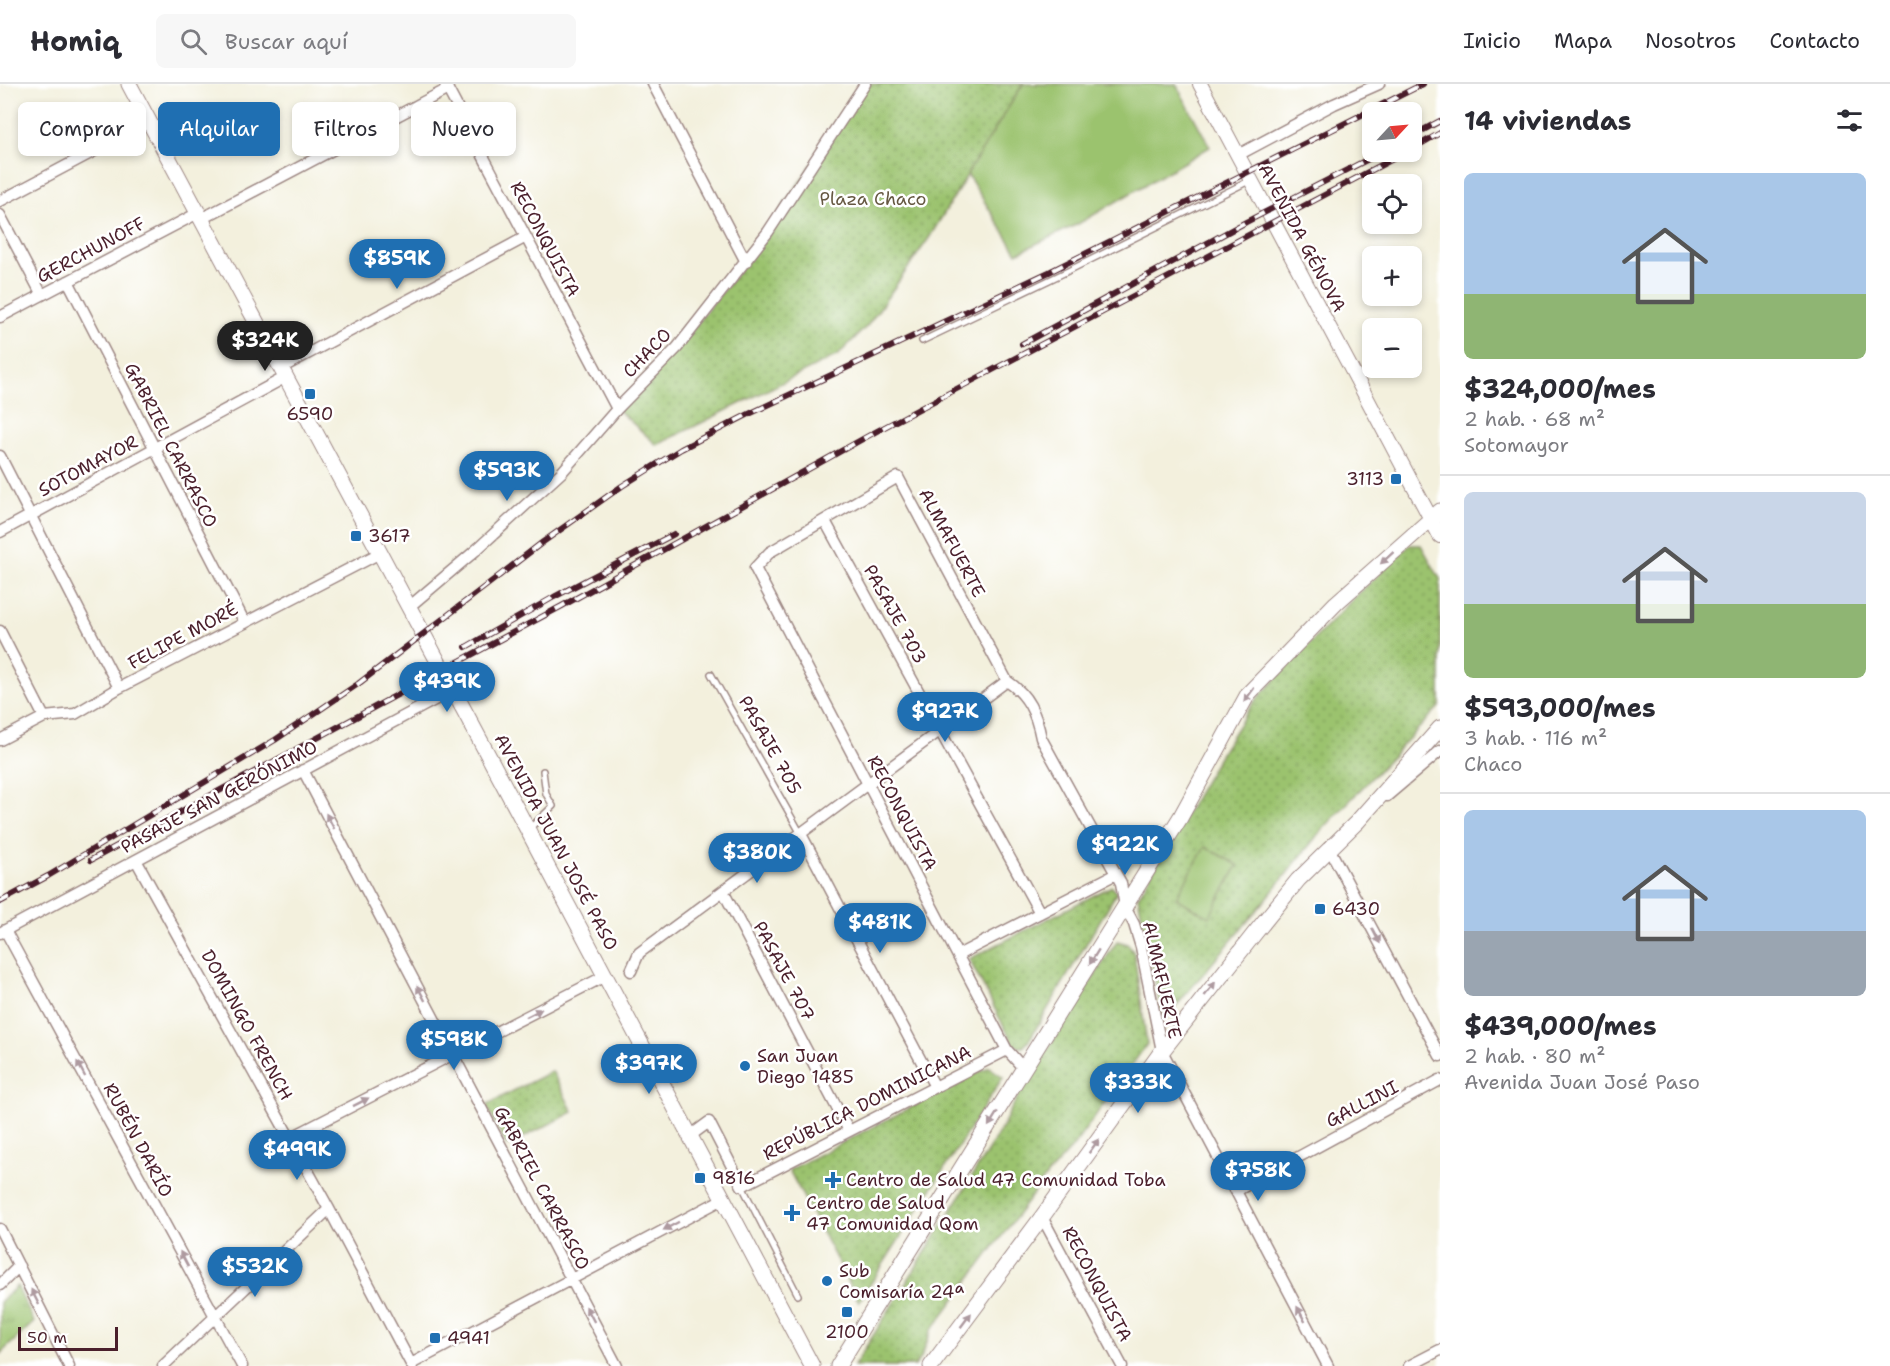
<!DOCTYPE html>
<html lang="es">
<head>
<meta charset="utf-8">
<style>
	body { margin:0; font-family:"Shantell Sans",sans-serif; background:#f7f7f7; color:#2b2b33; height:100vh; display:flex; flex-direction:column; font-size:22px; white-space:nowrap }
	* { box-sizing:border-box; margin:0 }
	p { font-size:20px; color:#7c7c81 }
	.icon { flex:none; width:33px; height:33px; fill:none; stroke:currentColor; stroke-width:2; stroke-linecap:round; stroke-linejoin:round }
	.map { position:relative; flex:1; overflow:hidden }
	.details { display:flex; flex-direction:column; background:#fff; width:450px }
	.details>* { flex:none }
	.top-card { position:absolute; left:18px; top:18px; width:570px; height:54px; display:flex; gap:12px }
	.needle { width:39px; rotate:64deg }
	.fabs { position:absolute; left:1362px; top:18px; display:grid; gap:12px }
	.fabs a { display:grid; place-items:center; width:60px; height:60px; border-radius:9px; background:#fff; box-shadow:0 3px 9px #0003; font-size:30px }
	.scale { position:absolute; left:18px; bottom:15px; width:100px; box-sizing:border-box; padding-left:6px; border:3px solid #4a1f2b; border-top:0; font-size:16px; line-height:21px; white-space:nowrap; color:#4a1f2b; -webkit-text-stroke:4px #fff; paint-order:stroke }
	.price { position:absolute; translate:-50% -51px; padding:0 14px; border-radius:21px; background:#1f6fb2; color:#fff; font-size:20px; line-height:39px; filter:drop-shadow(0 2px 3px #0008) }
	.price::after { content:''; position:absolute; left:50%; top:36px; width:18px; height:14px; margin-left:-9px; background:inherit; clip-path:polygon(0 0,100% 0,50% 100%) }
	.price.selected { background:#222; color:#fff }
	ul { padding:0; list-style:none }
	li { display:grid; align-content:center; gap:12px; height:318px; padding:0 24px }
	li+li { border-top:2px solid #e1e1e2 }
	li span { display:grid; place-items:center; height:186px; border-radius:9px; color:#555 }
	li>.icon { margin-inline-start:auto }
	span .icon { width:108px; height:108px; fill:#fffc; stroke-width:1 }
	li b { font-size:26px }
	h2 { display:flex; justify-content:space-between; align-items:center; height:72px; padding:0 24px; font-size:26px }
	.pill { padding:0 21px; border-radius:9px; background:#fff; box-shadow:0 3px 9px #0003; font-size:21px; line-height:54px }
	.pill.selected { background:#1f6fb2; color:#fff }
	header { display:flex; align-items:center; gap:36px; box-sizing:border-box; height:84px; padding:0 30px; background:#fff; border-bottom:2px solid #e1e1e2 }
	header strong { font-size:28px }
	nav { display:flex; gap:33px; margin-inline-start:auto; font-size:21px }
	.search { width:420px; height:54px; background:#f7f7f7; display:flex; align-items:center; gap:15px; box-sizing:border-box; padding:0 21px; border-radius:9px; color:#7c7c81; font-size:22px }
	main { display:flex; flex:1; min-height:0 }
	.map>svg:first-child { display:block }
</style>
</head>
<body>
<header>
<strong>Homiq</strong>
<div class="search"><svg class="icon" aria-label="search" viewBox="0 0 24 24"><circle cx="10" cy="10" r="6"/><path d="M15 15l6 6"/></svg>Buscar aquí</div>
<nav><a>Inicio</a><a>Mapa</a><a>Nosotros</a><a>Contacto</a></nav>
</header>
<main>
<div class="map">
<svg width="1440" height="1282" viewBox="0 0 1440 1282">
	<defs>
		<pattern id="grass-tufts" width="24" height="20" patternUnits="userSpaceOnUse" patternTransform="scale(1.5)"><rect width="24" height="20" fill="#9bc36e"/><path d="M3 7l-1-3M5 7V3M7 7l1-3M15 17l-1-3M17 17v-4M19 17l1-3" fill="none" stroke="#809e5b"/></pattern>
		<pattern id="park-dots" width="8" height="8" patternUnits="userSpaceOnUse" patternTransform="scale(1.5)"><rect width="8" height="8" fill="#9bc36e"/><path d="M2 2h.1M6 6h.1" fill="none" stroke="#809e5b" stroke-width="1.8" stroke-linecap="round"/></pattern>
	</defs>
	<rect width="100%" height="100%" fill="#fff"/>
	<filter id="ink" filterUnits="userSpaceOnUse"><feTurbulence type="fractalNoise" baseFrequency=".0167" numOctaves="2"/><feDisplacementMap in="SourceGraphic" scale="12" xChannelSelector="R" yChannelSelector="G"/><feConvolveMatrix kernelMatrix="1 2 1 2 8 2 1 2 1" color-interpolation-filters="sRGB"/></filter>
	<filter id="wash" filterUnits="userSpaceOnUse"><feTurbulence type="fractalNoise" baseFrequency=".008" numOctaves="4" result="noise"/><feDisplacementMap in="SourceGraphic" scale="24" xChannelSelector="R" yChannelSelector="G"/><feGaussianBlur stdDeviation="1.35" result="paint"/><feColorMatrix in="noise" values="0 0 0 0 0 0 0 0 0 0 0 0 0 0 0 0 0 1.4 0 .05"/><feComposite in="paint" operator="in"/></filter>
	<g filter="url(#wash)">
		<rect width="100%" height="100%" fill="#f3f0dd"/>
		<path fill="url(#grass-tufts)" stroke="#72714c" stroke-width="1.5" d="M17,1202L34,1238L0,1270V1218Z"/>
		<path fill="url(#park-dots)" stroke="#72714c" stroke-width="1.5" d="M865,0H1023L929,154L868,241L838,271L657,361L617,325L677,264L746,178Z
			M1410,461H1421L1440,495V622L1321,747L1264,818L1166,934L1161,926L1138,813L1224,664L1253,619L1352,516Z
			M1112,802L1117,808L1028,958L1023,963H1018L1013,960L969,875Z
			M1117,857L1128,860L1134,869L1147,960L1072,1064L1048,1090L931,1247L921,1274L915,1282H854L946,1135L1000,1047L1020,1008Z
			M989,983L1003,993L859,1218L789,1086Z
			M552,987L573,1028L507,1062L486,1021Z"/>
		<path fill="#9bc36e" stroke="#72714c" stroke-width="1.5" d="M1023,0H1176L1210,63L1078,140L1017,169L967,90Z
			M1205,763L1238,781L1209,833L1176,814Z"/>
	</g>
	<g filter="url(#ink)">
		<g fill="none" stroke-linecap="round" stroke-linejoin="round">
			<g stroke="#9e8884" stroke-width="8">
				<path id="service" d="M922,257L1066,188L1249,97
					M711,590L801,750
					M529,745L553,722L546,710L543,687
					M742,1102L798,1211"/>
			</g>
			<g stroke="#9e8884" stroke-width="13">
				<path id="minor" d="M445,0L617,325
					M653,0L746,178
					M1238,71L1334,20L1379,0
					M0,117L149,38
					M0,131L42,211
					M201,135L448,5
					M68,197L245,539
					M0,233L198,129
					M281,284L526,153
					M0,372L119,604
					M825,437L1040,829
					M0,448L286,293
					M409,523L475,467L562,388L617,325L677,264L768,148L865,0
					M0,547L44,633
					M0,656L44,633L75,630L119,604L380,469
					M303,686L617,1282
					M1387,712L1440,667
					M801,750L935,1003
					M1329,764L1440,972
					M136,776L329,1125L412,1282
					M723,807L849,1047
					M5,846L242,1282
					M0,849L453,606
					M958,871L1116,790
					M631,887L639,869L1007,597
					M1024,985L1007,966L755,484L770,468L898,393L1007,597C1028,611 1036,629 1041,654L1121,799L1125,823L1134,840L1141,863L1162,967L1328,1282
					M690,1052L709,1038L742,1102L1007,966
					M290,1054L605,892
					M1236,1107L1440,996
					M1042,1133L1122,1282
					M0,1145L69,1282
					M0,1201L19,1182
					M411,1280L723,1115
					M163,1282L329,1125
					M1409,1282L1440,1266"/>
			</g>
			<g stroke="#9e8884" stroke-width="16">
				<path id="tertiary" d="M1200,0L1440,452"/>
			</g>
			<g stroke="#9e8884" stroke-width="17">
				<path id="secondary" d="M129,0L480,656L812,1282
					M838,1282L1180,734L1248,610L1336,519L1440,427
					M931,1282L1042,1133L1162,967L1255,849L1298,796L1357,738L1440,644"/>
			</g>
			<use href="#service" stroke="#fff" stroke-width="5"/>
			<use href="#minor" stroke="#fff" stroke-width="10"/>
			<use href="#tertiary" stroke="#fff" stroke-width="14"/>
			<use href="#secondary" stroke="#fff" stroke-width="15"/>
			<g stroke="#4a1f2b" stroke-width="6">
				<path id="rail" d="M1412,52L1440,37
					M1412,65L1440,49
					M1022,260L1246,138L1382,68
					M466,563L554,513L674,450
					M91,776L562,522L877,347L1406,68
					M0,818L48,792L275,656L358,600L543,458L622,402L681,365L749,330L1049,188L1423,0"/>
			</g>
			<use href="#rail" stroke="#fff" stroke-width="4" stroke-dasharray="11" stroke-linecap="butt"/>
		</g>
		<defs><path id="oneway-solid" d="M-6-.8H1V-3.2L6.5 0L1 3.2V.8H-6Z" transform="scale(1.5)"/></defs>
		<g fill="#ae9aa0">
			<use href="#oneway-solid" transform="translate(1387 474) rotate(138)"/>
			<use href="#oneway-solid" transform="translate(1249 611) rotate(126)"/>
			<use href="#oneway-solid" transform="translate(330 737) rotate(-118)"/>
			<use href="#oneway-solid" transform="translate(1376 852) rotate(62)"/>
			<use href="#oneway-solid" transform="translate(1094 873) rotate(122)"/>
			<use href="#oneway-solid" transform="translate(1210 905) rotate(-52)"/>
			<use href="#oneway-solid" transform="translate(421 909) rotate(-118)"/>
			<use href="#oneway-solid" transform="translate(534 929) rotate(-27)"/>
			<use href="#oneway-solid" transform="translate(81 985) rotate(-118)"/>
			<use href="#oneway-solid" transform="translate(361 1018) rotate(-27)"/>
			<use href="#oneway-solid" transform="translate(993 1035) rotate(122)"/>
			<use href="#oneway-solid" transform="translate(1094 1062) rotate(-54)"/>
			<use href="#oneway-solid" transform="translate(671 1142) rotate(152)"/>
			<use href="#oneway-solid" transform="translate(184 1175) rotate(-118)"/>
			<use href="#oneway-solid" transform="translate(35 1213) rotate(-117)"/>
			<use href="#oneway-solid" transform="translate(590 1230) rotate(-118)"/>
			<use href="#oneway-solid" transform="translate(1301 1230) rotate(-118)"/>
			<use href="#oneway-solid" transform="translate(966 1236) rotate(-53)"/>
		</g>
	</g>
	<g fill="#1f6fb2" stroke="#fff" stroke-width="2">
		<rect x="304" y="304" width="12" height="12" rx="3"/>
		<rect x="1390" y="389" width="12" height="12" rx="3"/>
		<rect x="350" y="446" width="12" height="12" rx="3"/>
		<rect x="1314" y="819" width="12" height="12" rx="3"/>
		<circle cx="745" cy="982" r="6"/>
		<rect x="694" y="1088" width="12" height="12" rx="3"/>
		<path d="M830 1087h6v6h6v6h-6v6h-6v-6h-6v-6h6z"/>
		<path d="M789 1120h6v6h6v6h-6v6h-6v-6h-6v-6h6z"/>
		<circle cx="827" cy="1197" r="6"/>
		<rect x="841" y="1222" width="12" height="12" rx="3"/>
		<rect x="429" y="1248" width="12" height="12" rx="3"/>
	</g>
	<g text-anchor="middle" stroke-width="5" stroke-linejoin="round" paint-order="stroke">
		<g font-size="18" fill="#665842" stroke="#fff">
			<text x="873" y="121">Plaza Chaco</text>
		</g>
		<g font-size="18" fill="#4a1f2b" stroke="#fff">
			<text transform="translate(1302 154) rotate(62)" y="6">AVENIDA GÉNOVA</text>
			<text transform="translate(545 155) rotate(62)" y="6">RECONQUISTA</text>
			<text transform="translate(91 166) rotate(-28)" y="6">GERCHUNOFF</text>
			<text transform="translate(647 269) rotate(-46)" y="6">CHACO</text>
			<text transform="translate(171 361) rotate(63)" y="6">GABRIEL CARRASCO</text>
			<text transform="translate(88 382) rotate(-28)" y="6">SOTOMAYOR</text>
			<text transform="translate(952 459) rotate(62)" y="6">ALMAFUERTE</text>
			<text transform="translate(895 530) rotate(61)" y="6">PASAJE 703</text>
			<text transform="translate(183 552) rotate(-28)" y="6">FELIPE MORÉ</text>
			<text transform="translate(770 661) rotate(61)" y="6">PASAJE 705</text>
			<text transform="translate(219 713) rotate(-28)" y="6">PASAJE SAN GERÓNIMO</text>
			<text transform="translate(902 729) rotate(62)" y="6">RECONQUISTA</text>
			<text transform="translate(556 758) rotate(62)" y="6">AVENIDA JUAN JOSÉ PASO</text>
			<text transform="translate(784 887) rotate(62)" y="6">PASAJE 707</text>
			<text transform="translate(1162 896) rotate(77)" y="6">ALMAFUERTE</text>
			<text transform="translate(247 941) rotate(61)" y="6">DOMINGO FRENCH</text>
			<text transform="translate(867 1019) rotate(-27)" y="6">REPÚBLICA DOMINICANA</text>
			<text transform="translate(1362 1020) rotate(-28)" y="6">GALLINI</text>
			<text transform="translate(138 1056) rotate(62)" y="6">RUBÉN DARÍO</text>
			<text transform="translate(542 1104) rotate(62)" y="6">GABRIEL CARRASCO</text>
			<text transform="translate(1097 1200) rotate(62)" y="6">RECONQUISTA</text>
		</g>
		<g font-size="18" fill="#4a1f2b" stroke="#fff" text-anchor="start">
			<text x="310" y="336" text-anchor="middle">6590</text>
			<text x="1384" y="401" text-anchor="end">3113</text>
			<text x="368" y="458">3617</text>
			<text x="1332" y="831">6430</text>
			<text x="757" y="978">San Juan<tspan x="757" dy="21">Diego 1485</tspan></text>
			<text x="712" y="1100">9816</text>
			<text x="846" y="1102">Centro de Salud 47 Comunidad Toba</text>
			<text x="806" y="1125">Centro de Salud<tspan x="806" dy="21">47 Comunidad Qom</tspan></text>
			<text x="839" y="1193">Sub<tspan x="839" dy="21">Comisaría 24ª</tspan></text>
			<text x="847" y="1254" text-anchor="middle">2100</text>
			<text x="447" y="1260">4941</text>
		</g>
	</g>
</svg>
<div class="fabs">
<a><svg class="needle" viewBox="-14 -14 28 28"><path d="M0-13l5 13h-10z" fill="#e53935"/><path d="M0 13l5-13h-10z" fill="#7c7c81"/></svg></a>
<a><svg class="icon" aria-label="locate" viewBox="0 0 24 24"><circle cx="12" cy="12" r="6"/><path d="M12 2v4M12 18v4M2 12h4M18 12h4"/></svg></a>
<a>+</a>
<a>−</a>
</div>
<div class="scale">50 m</div>
<b class="price" style="left:397px;top:206px">$859K</b>
<b class="price selected" style="left:265px;top:288px">$324K</b>
<b class="price" style="left:507px;top:418px">$593K</b>
<b class="price" style="left:447px;top:629px">$439K</b>
<b class="price" style="left:945px;top:659px">$927K</b>
<b class="price" style="left:1125px;top:792px">$922K</b>
<b class="price" style="left:757px;top:800px">$380K</b>
<b class="price" style="left:880px;top:870px">$481K</b>
<b class="price" style="left:454px;top:987px">$598K</b>
<b class="price" style="left:649px;top:1011px">$397K</b>
<b class="price" style="left:1138px;top:1030px">$333K</b>
<b class="price" style="left:297px;top:1097px">$499K</b>
<b class="price" style="left:1258px;top:1118px">$758K</b>
<b class="price" style="left:255px;top:1214px">$532K</b>
<div class="top-card">
<a class="pill">Comprar</a>
<a class="pill selected">Alquilar</a>
<a class="pill">Filtros</a>
<a class="pill">Nuevo</a>
</div>
</div>
<section class="details">
<h2>14 viviendas<svg class="icon" aria-label="filters" viewBox="0 0 24 24"><path d="M4 7h16M4 17h16"/><circle cx="9" cy="7" r="2"/><circle cx="15" cy="17" r="2"/></svg></h2>
<ul>
<li><span style="background:linear-gradient(#a9c7e8 65%,#8fb573 0)"><svg class="icon" aria-label="home" viewBox="0 0 24 24"><path d="M3 11l9-7 9 7M6 9v11h12V9"/></svg></span><div><b>$324,000/mes</b><p>2 hab. · 68 m²</p><p>Sotomayor</p></div></li>
<li><span style="background:linear-gradient(#c9d6e8 60%,#8fb573 0)"><svg class="icon" aria-label="home" viewBox="0 0 24 24"><path d="M3 11l9-7 9 7M6 9v11h12V9"/></svg></span><div><b>$593,000/mes</b><p>3 hab. · 116 m²</p><p>Chaco</p></div></li>
<li><span style="background:linear-gradient(#a9c7e8 65%,#9aa5b1 0)"><svg class="icon" aria-label="home" viewBox="0 0 24 24"><path d="M3 11l9-7 9 7M6 9v11h12V9"/></svg></span><div><b>$439,000/mes</b><p>2 hab. · 80 m²</p><p>Avenida Juan José Paso</p></div></li>
</ul>
</section>
</main>
</body>
</html>
